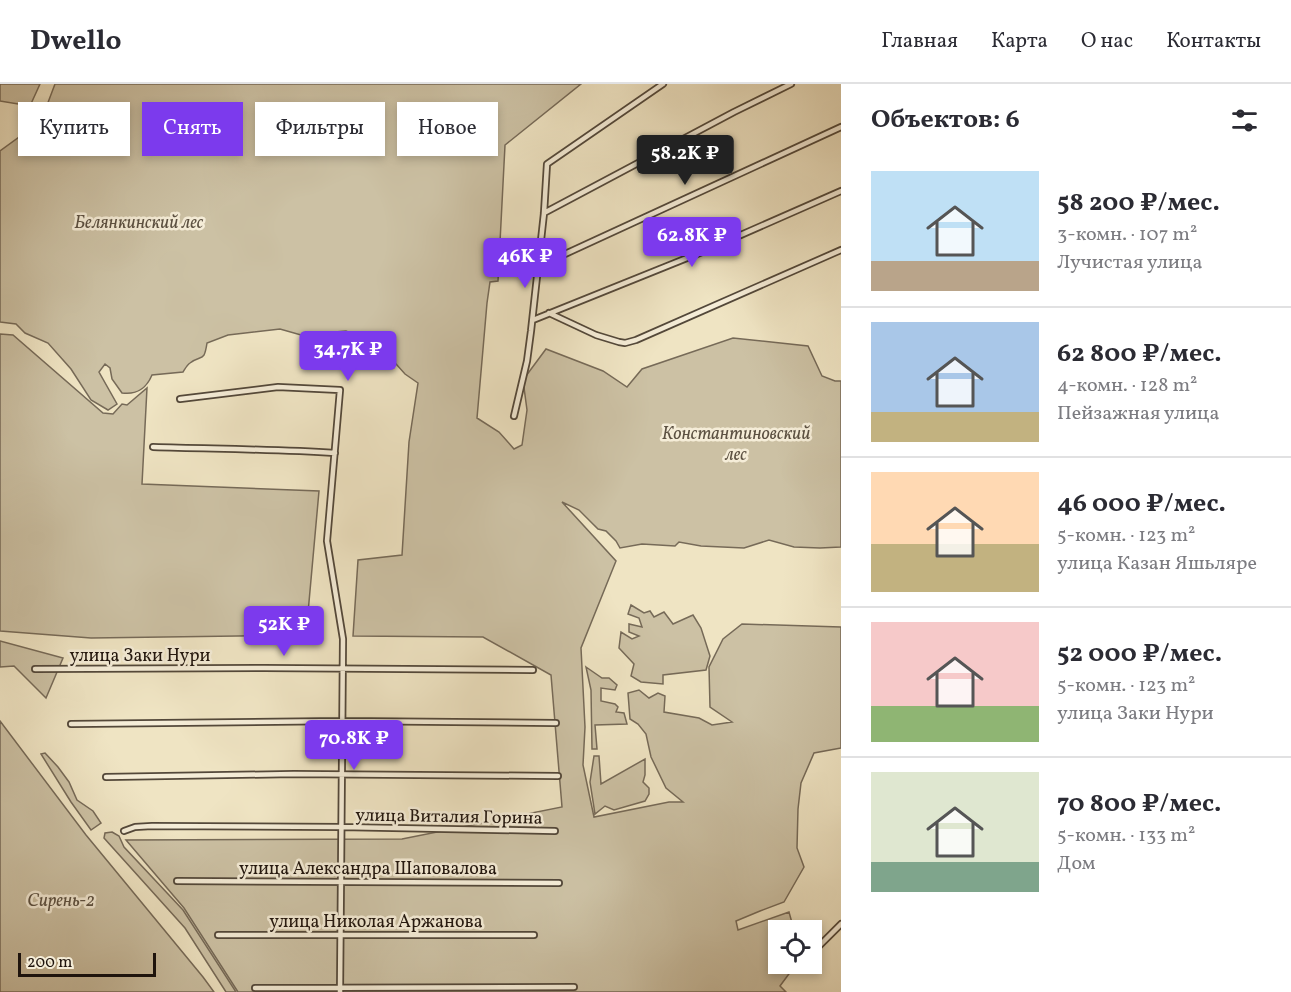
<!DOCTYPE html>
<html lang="ru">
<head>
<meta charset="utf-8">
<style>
	body { margin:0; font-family:Vollkorn,serif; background:#f2f2f3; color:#2b2b33; height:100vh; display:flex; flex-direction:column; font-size:22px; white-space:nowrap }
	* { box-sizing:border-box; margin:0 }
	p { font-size:20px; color:#7c7c81 }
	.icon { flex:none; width:33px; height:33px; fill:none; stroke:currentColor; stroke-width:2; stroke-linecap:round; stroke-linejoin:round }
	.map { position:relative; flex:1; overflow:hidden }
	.panel { display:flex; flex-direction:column; background:#fff; width:450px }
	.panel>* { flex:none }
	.guide { position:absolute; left:18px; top:18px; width:570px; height:54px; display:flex; gap:12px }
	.tools { position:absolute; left:768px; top:836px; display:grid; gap:12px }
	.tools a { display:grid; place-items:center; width:54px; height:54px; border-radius:0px; background:#fff; box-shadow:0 3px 9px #0003; font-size:30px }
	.scale { position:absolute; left:18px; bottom:15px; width:138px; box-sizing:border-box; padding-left:6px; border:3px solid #1f140d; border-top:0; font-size:16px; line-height:21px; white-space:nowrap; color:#1f140d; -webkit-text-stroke:4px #f5edd8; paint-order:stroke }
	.price { position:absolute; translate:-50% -51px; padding:0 14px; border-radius:6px; background:#7c3aed; color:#fff; font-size:20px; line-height:39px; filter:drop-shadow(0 2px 3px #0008) }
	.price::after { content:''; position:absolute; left:50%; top:36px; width:18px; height:14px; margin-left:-9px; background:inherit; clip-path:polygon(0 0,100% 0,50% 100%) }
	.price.on { background:#222; color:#fff }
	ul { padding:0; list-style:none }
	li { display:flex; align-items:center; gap:18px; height:150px; padding:0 30px }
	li+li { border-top:2px solid #e1e1e2 }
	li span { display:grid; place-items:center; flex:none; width:168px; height:120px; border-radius:0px; color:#555 }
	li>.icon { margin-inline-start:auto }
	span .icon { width:72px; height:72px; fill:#fffc; stroke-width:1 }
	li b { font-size:26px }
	h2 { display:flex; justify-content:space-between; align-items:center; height:72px; padding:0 30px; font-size:26px }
	.chip { padding:0 21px; border-radius:0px; background:#fff; box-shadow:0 3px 9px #0003; font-size:21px; line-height:54px }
	.chip.on { background:#7c3aed; color:#fff }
	header { display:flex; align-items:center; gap:36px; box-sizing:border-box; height:84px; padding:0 30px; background:#fff; border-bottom:2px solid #e1e1e2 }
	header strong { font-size:28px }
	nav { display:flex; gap:33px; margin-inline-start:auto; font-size:21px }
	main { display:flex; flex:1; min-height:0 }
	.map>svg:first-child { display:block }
</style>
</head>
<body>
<header>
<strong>Dwello</strong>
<nav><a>Главная</a><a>Карта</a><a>О нас</a><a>Контакты</a></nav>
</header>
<main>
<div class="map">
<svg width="841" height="908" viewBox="0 0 841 908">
	<rect width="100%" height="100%" fill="#efe4c3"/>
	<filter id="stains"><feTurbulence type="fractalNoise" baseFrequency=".00333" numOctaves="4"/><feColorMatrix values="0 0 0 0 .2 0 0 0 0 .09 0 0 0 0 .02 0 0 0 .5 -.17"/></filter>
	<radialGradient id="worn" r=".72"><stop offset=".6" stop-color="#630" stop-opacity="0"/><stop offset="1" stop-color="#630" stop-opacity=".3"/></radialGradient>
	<path fill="#ccc1a4" stroke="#766a58" stroke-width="1.5" d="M0,0H40L30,22L0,17Z
		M55,0H581L505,61L498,197L490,198L487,219L477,334L499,348L514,365L522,361L527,326L523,296L546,265L603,287L627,303L642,285L733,254L808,262L822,292L835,297H841V463L820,464L794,463L769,456L744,464L701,462L679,458L675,462L642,460L620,464L616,457L606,447L598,445L579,426L562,418L616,477L581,564L585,643L583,681L594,733L669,718H683L666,704L651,673L646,650L638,640L630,635L628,609L639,606L649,614L658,609L665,612L664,628L699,634L712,641L732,638L710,623L709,583L723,555L742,540L841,543V664L814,669L801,699L798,725L797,764L804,783L784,818L760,827L736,837L738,846L789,828L794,846H778V879H797L780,902L786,908H238L184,824L126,756L402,755L562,723L551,591L483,553L353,552L358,476L402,471L409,358L418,299L405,290L380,262L346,247L301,251L280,245L228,251L207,259C204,279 202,270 190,279C187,281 185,285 183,288L152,291C146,305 137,311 122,309L112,295L110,284L105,280L99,288L117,320L108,326L91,316L71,285L48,259L25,249L16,240L0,238V67L41,37Z
		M0,250L13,251L103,329L113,330L122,320L127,321L147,304L142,400L319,407L306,551L91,554L0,547Z
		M631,521L644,529L650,527L654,533L664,528L673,540L693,531L701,544L710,572L706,586L663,591V600L641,598L631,592L634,580L619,564L621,548L632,555L639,552L629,548V540L642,543L639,534L628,530Z
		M0,557L63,574L46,614L14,582L0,583Z
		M586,583L602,594H609L617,601L615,606L601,604V617L615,620L618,623L616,628L624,629L627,640L595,641L597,665H592L591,606Z
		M0,637L86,751L203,893L214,908H0Z
		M45,669L58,683L69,698L77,716L93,727L101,739L91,746L71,718L41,670Z
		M594,672H599L601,700L645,675V691L643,698L649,704V710L645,717L614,726L605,722L595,730L590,698Z
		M112,748L119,752L124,763L183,826L236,908H226L185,844L104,754L105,749Z"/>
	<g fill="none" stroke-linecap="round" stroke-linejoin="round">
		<g stroke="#53483a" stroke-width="8">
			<path id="minor" d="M544,129L734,28L791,0
				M539,182L841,43
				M549,229L596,251L619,258L625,259L636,256L841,166
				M533,236L702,168L841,107
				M180,315L278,303L340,306L327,457L343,555L340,908
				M514,332L527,277L531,247L544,129L547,80L663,0
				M153,363C214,365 274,365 335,369
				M35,585L264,584L533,586
				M71,640L343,637L556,639
				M106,693L294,690L558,692
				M124,747L135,743L152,742L341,743L555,747
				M177,797L559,799
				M218,851H534
				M812,869L841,840
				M810,880V879
				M255,904L574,903"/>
		</g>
		<use href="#minor" stroke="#f5edd8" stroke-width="4.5"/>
	</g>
	<g text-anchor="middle" stroke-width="5" stroke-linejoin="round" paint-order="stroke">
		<g font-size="18" font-style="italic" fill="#5c5142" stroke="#f5edd8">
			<text x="139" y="144">Белянкинский лес</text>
			<text x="736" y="355">Константиновский<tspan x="736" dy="21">лес</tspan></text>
			<text x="61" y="822">Сирень-2</text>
		</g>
		<g font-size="18" fill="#1f140d" stroke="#f5edd8">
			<text x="140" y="577">улица Заки Нури</text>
			<text transform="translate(449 732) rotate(1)" y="6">улица Виталия Горина</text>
			<text x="368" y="790">улица Александра Шаповалова</text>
			<text x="376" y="843">улица Николая Аржанова</text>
		</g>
	</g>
	<rect width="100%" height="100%" filter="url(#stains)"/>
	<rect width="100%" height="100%" fill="url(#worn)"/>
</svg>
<div class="tools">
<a><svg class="icon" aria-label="locate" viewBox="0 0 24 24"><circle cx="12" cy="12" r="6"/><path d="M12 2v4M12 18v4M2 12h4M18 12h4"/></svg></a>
</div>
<div class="scale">200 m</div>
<b class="price on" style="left:685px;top:102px">58.2K ₽</b>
<b class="price" style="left:692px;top:184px">62.8K ₽</b>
<b class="price" style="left:525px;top:205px">46K ₽</b>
<b class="price" style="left:348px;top:298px">34.7K ₽</b>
<b class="price" style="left:284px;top:573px">52K ₽</b>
<b class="price" style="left:354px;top:687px">70.8K ₽</b>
<div class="guide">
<a class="chip">Купить</a>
<a class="chip on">Снять</a>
<a class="chip">Фильтры</a>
<a class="chip">Новое</a>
</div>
</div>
<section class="panel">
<h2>Объектов: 6<svg class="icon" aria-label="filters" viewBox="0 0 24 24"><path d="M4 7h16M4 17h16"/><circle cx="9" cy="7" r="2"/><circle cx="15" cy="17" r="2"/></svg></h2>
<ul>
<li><span style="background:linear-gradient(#bfe0f5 75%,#b9a48a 0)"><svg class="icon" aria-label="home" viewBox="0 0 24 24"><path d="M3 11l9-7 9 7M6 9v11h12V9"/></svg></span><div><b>58 200 ₽/мес.</b><p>3-комн. · 107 m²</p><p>Лучистая улица</p></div></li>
<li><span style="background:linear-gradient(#a9c7e8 75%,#c2b280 0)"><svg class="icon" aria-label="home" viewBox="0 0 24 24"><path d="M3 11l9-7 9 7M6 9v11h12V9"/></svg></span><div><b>62 800 ₽/мес.</b><p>4-комн. · 128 m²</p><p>Пейзажная улица</p></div></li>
<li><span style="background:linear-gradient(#ffd9b3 60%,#c2b280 0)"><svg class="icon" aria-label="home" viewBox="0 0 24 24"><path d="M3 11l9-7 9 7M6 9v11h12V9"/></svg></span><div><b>46 000 ₽/мес.</b><p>5-комн. · 123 m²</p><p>улица Казан Яшьляре</p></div></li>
<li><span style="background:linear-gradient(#f6c9c9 70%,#8fb573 0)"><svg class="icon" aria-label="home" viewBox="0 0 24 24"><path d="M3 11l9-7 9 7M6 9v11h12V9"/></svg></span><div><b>52 000 ₽/мес.</b><p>5-комн. · 123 m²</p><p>улица Заки Нури</p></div></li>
<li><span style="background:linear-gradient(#dfe7d0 75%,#7fa58c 0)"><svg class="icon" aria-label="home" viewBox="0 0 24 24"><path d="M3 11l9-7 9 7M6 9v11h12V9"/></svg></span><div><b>70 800 ₽/мес.</b><p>5-комн. · 133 m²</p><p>Дом</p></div></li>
</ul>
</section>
</main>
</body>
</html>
